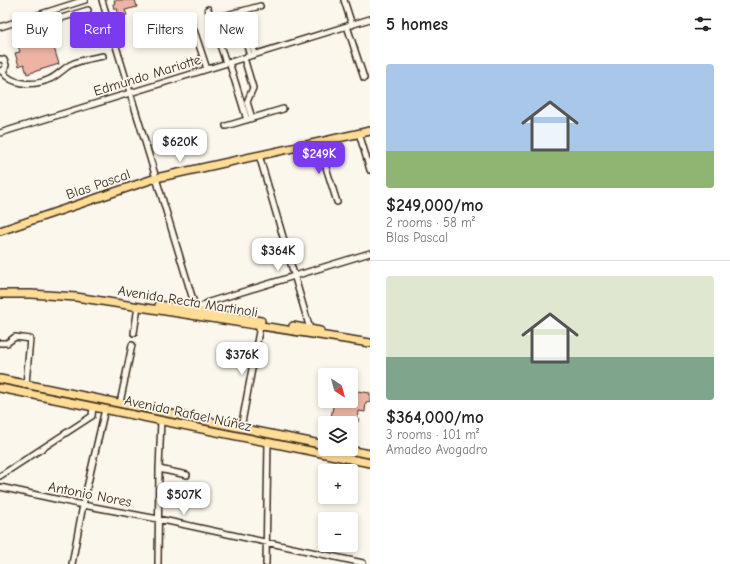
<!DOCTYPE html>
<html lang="en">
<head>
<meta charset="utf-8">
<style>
	body { margin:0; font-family:"Comic Neue",sans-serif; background:#f2f2f2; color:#222; height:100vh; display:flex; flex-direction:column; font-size:15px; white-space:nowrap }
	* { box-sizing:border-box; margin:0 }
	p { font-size:13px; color:#767676 }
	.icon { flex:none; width:22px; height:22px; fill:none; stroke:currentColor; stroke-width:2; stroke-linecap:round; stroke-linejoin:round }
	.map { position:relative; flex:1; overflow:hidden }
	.drawer { display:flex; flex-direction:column; background:#fff; width:360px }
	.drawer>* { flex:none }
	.banner { position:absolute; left:12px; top:12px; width:298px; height:36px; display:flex; gap:8px }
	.needle { width:26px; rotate:144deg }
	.buttons { position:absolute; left:318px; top:368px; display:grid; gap:8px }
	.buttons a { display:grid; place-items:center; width:40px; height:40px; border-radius:4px; background:#fff; box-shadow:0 2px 6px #0003; font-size:20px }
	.price { position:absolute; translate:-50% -34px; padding:0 9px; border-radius:8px; background:#fff; color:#222; font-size:13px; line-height:26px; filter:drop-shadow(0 1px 2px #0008) }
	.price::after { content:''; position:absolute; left:50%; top:24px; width:12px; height:9px; margin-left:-6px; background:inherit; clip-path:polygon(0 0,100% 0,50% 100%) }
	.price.current { background:#7c3aed; color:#fff }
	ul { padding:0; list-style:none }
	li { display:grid; align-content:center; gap:8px; height:212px; padding:0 16px }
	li+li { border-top:1px solid #e0e0e0 }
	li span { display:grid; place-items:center; height:124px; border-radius:4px; color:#555 }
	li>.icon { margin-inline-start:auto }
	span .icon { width:72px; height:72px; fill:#fffc; stroke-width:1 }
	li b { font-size:17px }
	h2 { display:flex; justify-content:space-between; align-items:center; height:48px; padding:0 16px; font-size:17px }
	.tag { padding:0 14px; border-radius:4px; background:#fff; box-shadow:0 2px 6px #0003; font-size:14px; line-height:36px }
	.tag.current { background:#7c3aed; color:#fff }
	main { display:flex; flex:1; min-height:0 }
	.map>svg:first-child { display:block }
</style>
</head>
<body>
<main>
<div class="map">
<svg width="370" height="564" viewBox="0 0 370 564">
	<rect width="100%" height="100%" fill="#fbf7ec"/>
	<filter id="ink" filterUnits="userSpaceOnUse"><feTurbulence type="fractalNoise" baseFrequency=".025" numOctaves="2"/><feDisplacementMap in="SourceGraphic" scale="8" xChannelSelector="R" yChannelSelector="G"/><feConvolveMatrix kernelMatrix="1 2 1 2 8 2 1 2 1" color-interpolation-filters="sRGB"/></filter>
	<g filter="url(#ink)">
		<path fill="#edb4a5" stroke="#3b2a1e" d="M114,0H135L137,7L125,10L127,15L119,17L117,8L114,9L113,4L115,3Z
			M49,32L59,64L27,74L24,64L19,66L15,53L20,52L17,42Z
			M351,390L370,393V403L366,402L365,412L359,411L358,422L331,418L334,401H351Z"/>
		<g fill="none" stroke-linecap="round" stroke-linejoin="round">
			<g stroke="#3b2a1e" stroke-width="8">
				<path id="minor" d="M102,0L197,313
					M344,0L352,25
					M208,9L226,63
					M242,11L260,6
					M220,17L237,12
					M58,19L88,10
					M192,24L207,69
					M347,26L364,78
					M0,27L85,0
					M250,56L237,12L242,11L255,54
					M244,58L253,88L247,102L252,118
					M0,59L4,60L6,65L5,69L0,71
					M229,62L247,120
					M2,71C12,86 35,86 50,79C57,76 63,69 70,65C79,60 93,58 103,56
					M226,126L283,109
					M0,133L370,19
					M359,133L370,170
					M318,142L337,202
					M259,155L310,329
					M196,310L209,302L370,253
					M134,333L138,306
					M0,343H7L15,337L30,339L26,384
					M120,403L132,345
					M241,428L260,326
					M159,469L187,475
					M0,476L92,416L93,407
					M0,487L83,505L158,519L363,563
					M72,564L83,505L105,409
					M158,564L159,469L161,420
					M266,564L268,442"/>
			</g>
			<g stroke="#3b2a1e" stroke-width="10">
				<path id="major" d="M0,231L156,178L370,131
					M0,294H31L76,297L370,343
					M159,305L261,321
					M293,326L320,331
					M0,379L325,445
					M0,388L370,463
					M343,449L370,454"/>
			</g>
			<use href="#minor" stroke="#fbf7ec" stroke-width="5"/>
			<use href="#major" stroke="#ffdd96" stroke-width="7"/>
		</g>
	</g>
	<g text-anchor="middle" stroke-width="3.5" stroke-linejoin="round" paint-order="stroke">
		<g font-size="14" fill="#3b2a1e" stroke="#fbf7ec">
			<text transform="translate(147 75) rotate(-17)" y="5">Edmundo Mariotte</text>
			<text transform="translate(98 184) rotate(-19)" y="5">Blas Pascal</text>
			<text transform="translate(188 301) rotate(9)" y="5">Avenida Recta Martinoli</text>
			<text transform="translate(188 413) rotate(12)" y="5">Avenida Rafael Núñez</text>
			<text transform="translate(90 494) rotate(11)" y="5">Antonio Nores</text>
		</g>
	</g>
</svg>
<div class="buttons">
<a><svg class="needle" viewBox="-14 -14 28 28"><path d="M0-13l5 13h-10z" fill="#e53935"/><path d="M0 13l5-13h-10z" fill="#767676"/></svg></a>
<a><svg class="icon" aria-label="layers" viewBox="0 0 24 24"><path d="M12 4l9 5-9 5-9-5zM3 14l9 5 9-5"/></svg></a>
<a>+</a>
<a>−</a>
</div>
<b class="price" style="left:180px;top:163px">$620K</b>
<b class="price current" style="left:319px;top:175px">$249K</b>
<b class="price" style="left:278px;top:272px">$364K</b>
<b class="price" style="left:242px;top:376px">$376K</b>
<b class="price" style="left:184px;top:516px">$507K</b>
<div class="banner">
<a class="tag">Buy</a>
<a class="tag current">Rent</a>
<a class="tag">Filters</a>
<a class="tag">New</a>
</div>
</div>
<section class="drawer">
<h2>5 homes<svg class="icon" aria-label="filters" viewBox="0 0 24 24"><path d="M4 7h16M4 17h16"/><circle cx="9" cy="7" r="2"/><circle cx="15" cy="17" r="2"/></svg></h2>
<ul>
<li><span style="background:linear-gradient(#a9c7e8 70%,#8fb573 0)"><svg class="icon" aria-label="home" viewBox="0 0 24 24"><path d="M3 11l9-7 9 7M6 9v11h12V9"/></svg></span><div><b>$249,000/mo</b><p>2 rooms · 58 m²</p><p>Blas Pascal</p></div></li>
<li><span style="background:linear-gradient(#dfe7d0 65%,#7fa58c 0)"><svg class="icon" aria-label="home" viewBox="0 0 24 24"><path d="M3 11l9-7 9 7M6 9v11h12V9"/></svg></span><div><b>$364,000/mo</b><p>3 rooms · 101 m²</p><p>Amadeo Avogadro</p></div></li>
</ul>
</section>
</main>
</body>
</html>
